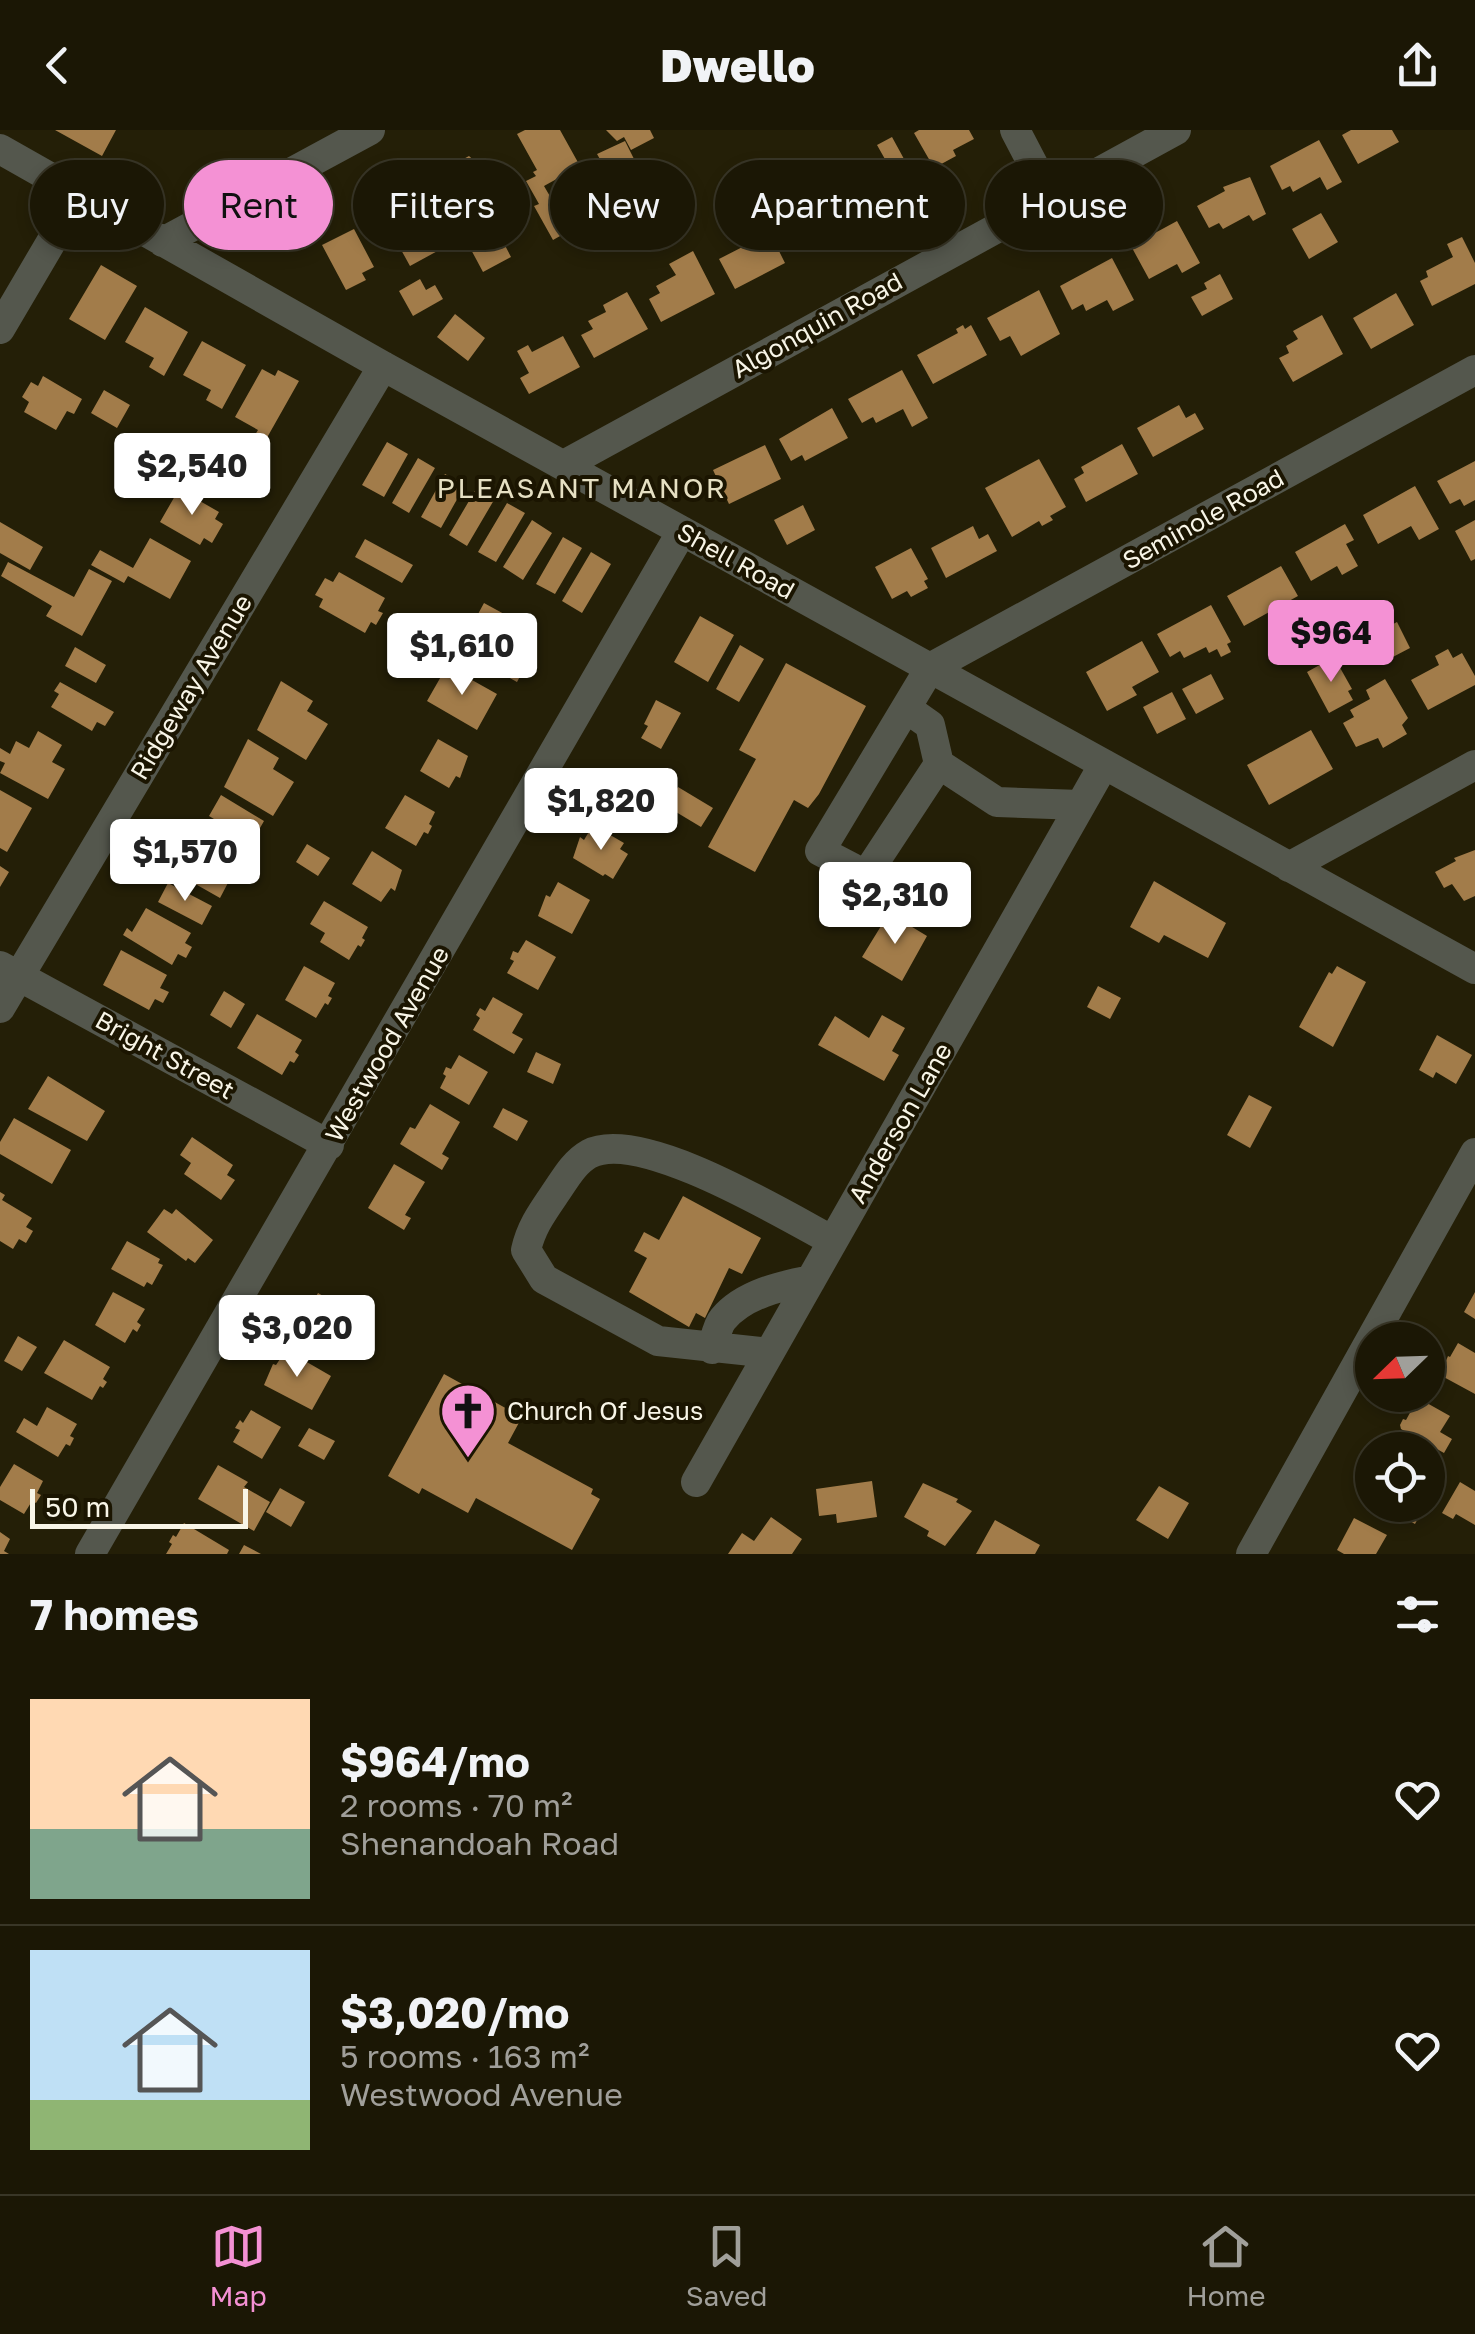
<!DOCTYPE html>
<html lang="en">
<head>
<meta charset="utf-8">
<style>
	body { margin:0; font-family:"Golos Text",sans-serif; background:#282413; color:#f1f3f6; height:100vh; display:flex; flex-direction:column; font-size:38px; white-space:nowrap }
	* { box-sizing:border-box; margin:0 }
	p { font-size:32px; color:#a09f9a }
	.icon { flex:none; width:55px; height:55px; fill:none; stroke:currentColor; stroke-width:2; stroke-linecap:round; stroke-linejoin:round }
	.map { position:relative; height:1424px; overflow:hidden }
	.drawer { display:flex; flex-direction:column; background:#1b1705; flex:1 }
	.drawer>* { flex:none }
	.guide { position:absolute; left:30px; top:30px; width:1415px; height:90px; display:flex; gap:20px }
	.needle { width:65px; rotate:247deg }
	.fabs { position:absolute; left:1355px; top:1192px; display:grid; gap:20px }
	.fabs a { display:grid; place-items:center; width:90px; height:90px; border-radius:50%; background:#1b1705; box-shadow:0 5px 15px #0003,0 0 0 2px #393627; font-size:50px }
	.scale { position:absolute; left:30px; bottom:25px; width:218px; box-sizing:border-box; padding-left:10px; border:5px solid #f8f5e7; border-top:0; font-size:28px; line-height:35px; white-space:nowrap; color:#f8f5e7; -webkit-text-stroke:8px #1b1501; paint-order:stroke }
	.price { position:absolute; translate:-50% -85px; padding:0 22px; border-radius:10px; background:#fff; color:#222; font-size:32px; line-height:65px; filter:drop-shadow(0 2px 5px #0008) }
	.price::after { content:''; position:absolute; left:50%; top:60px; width:30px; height:22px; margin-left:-15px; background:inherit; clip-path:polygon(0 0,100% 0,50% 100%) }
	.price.selected { background:#f491d4; color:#111 }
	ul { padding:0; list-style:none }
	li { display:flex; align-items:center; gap:30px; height:250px; padding:0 30px }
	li+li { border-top:2px solid #393627 }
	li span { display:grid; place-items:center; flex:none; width:280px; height:200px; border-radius:0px; color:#555 }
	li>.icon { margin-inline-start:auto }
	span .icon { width:120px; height:120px; fill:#fffc; stroke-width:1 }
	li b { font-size:42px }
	h2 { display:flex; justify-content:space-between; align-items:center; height:120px; padding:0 30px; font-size:42px }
	.pill { padding:0 35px; border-radius:45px; background:#1b1705; box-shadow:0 5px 15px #0003,0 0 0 2px #393627; font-size:35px; line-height:90px }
	.pill.selected { background:#f491d4; color:#111 }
	header { display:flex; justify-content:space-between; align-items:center; height:130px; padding:0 30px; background:#1b1705; font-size:45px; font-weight:800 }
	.menu { display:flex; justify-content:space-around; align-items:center; height:140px; border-top:2px solid #393627; background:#1b1705; font-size:28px; color:#a09f9a }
	.menu a { display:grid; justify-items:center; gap:5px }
	.menu .selected { color:#f491d4 }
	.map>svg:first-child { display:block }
</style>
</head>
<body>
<header><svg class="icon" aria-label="back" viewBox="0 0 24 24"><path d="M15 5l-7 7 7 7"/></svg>Dwello<svg class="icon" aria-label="share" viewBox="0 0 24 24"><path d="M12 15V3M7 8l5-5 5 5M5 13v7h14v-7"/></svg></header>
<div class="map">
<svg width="1475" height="1424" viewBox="0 0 1475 1424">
	<rect width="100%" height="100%" fill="#241f07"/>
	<path fill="#a27c4a" d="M55,0H116L102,26Z
		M525,0H560L580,36L544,56L551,68L558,64L576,97L553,110L534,76L539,74L526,51L536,46L533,42L537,40L517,4Z
		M606,0H650L654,8L631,20L624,7L617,11Z
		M919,0H969L974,9L953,20L956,26L934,38L914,3Z
		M1351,0H1392L1399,12L1358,34L1342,5Z
		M892,7L921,60L870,89L856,65L866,59L863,53L890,38L877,15Z
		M1319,10L1342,52L1327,60L1320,47L1293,62L1290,56L1282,60L1270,36Z
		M625,11L649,59L647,60L650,67L638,73L635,66L624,71L597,24Z
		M469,26L480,36L486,32L503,62L468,80L484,110L498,102L511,127L483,142L453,86L466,78L445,39Z
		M1250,47L1266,84L1253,91L1249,85L1223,99L1219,93L1209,98L1197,76L1225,61L1223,57Z
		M835,60L851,91L798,120L785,95L795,89L792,82Z
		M413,63L443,118L410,136L378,78Z
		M1321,83L1338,112L1309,129L1292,99Z
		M1177,91L1200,133L1182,143L1177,134L1149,149L1131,116Z
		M354,99L374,137L362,143L366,150L346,160L322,115Z
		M1462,107L1475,133V154L1432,176L1420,151L1428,147L1426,141L1453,127L1447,114Z
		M760,108L767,122L777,117L785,133L735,159L719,129Z
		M693,121L715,164L661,192L649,169L660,163L656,156L676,145L669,134Z
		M1112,128L1134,170L1113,181L1107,170L1086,181L1083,174L1072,180L1060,156Z
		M101,135L137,156L105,210L69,189Z
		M1220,144L1233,169L1202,186L1191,167L1207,159L1204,153Z
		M420,149L426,160L435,155L443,169L413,186L399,161Z
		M1039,160L1060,204L1021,226L1010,206L1000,211L987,188Z
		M627,162L648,199L594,228L581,205L593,199L588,191L606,182L603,175Z
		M1396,163L1414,195L1371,219L1353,188Z
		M145,177L188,202L164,246L149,237L154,228L125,212Z
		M455,184L485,208L468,231L437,207Z
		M1322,185L1343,224L1293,252L1279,228L1289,223L1286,216L1298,209L1293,201Z
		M963,195L965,199L971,195L987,225L933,254L917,225L958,203L956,199Z
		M563,206L580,237L529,264L520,248L529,243L517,221L528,215L532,222Z
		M202,211L246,235L222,279L206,270L211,260L183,245Z
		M262,239L275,246L278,240L299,251L264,313L253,308L258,300L235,287Z
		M902,240L928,288L912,297L903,279L876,293L873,287L862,293L848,269Z
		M43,246L82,269L74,284L67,281L56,300L24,282L29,272L22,267L31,252L38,256Z
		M104,260L130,275L117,298L91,283Z
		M1179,275L1186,288L1195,283L1204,299L1153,327L1137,298Z
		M832,278L848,308L805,331L802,325L791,331L779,309Z
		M387,312L408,324L384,367L362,355Z
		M1122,314L1138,344L1086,372L1074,349L1084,343L1081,337Z
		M765,315L781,349L729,374L713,340Z
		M418,328L435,338L409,383L392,373Z
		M1039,329L1066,377L1050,386L1053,390L1042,396L1039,391L1012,407L985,358Z
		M1475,331V370L1464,376L1460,369L1450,374L1437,351Z
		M445,344L465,355L441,398L421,387Z
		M1415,356L1439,399L1419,410L1411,396L1378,414L1363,385Z
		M179,359L219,382L215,389L223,394L212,413L204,408L200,415L160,392Z
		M476,359L494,370L467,416L449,405Z
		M507,373L525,383L496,432L478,422Z
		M803,375L815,400L787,415L774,390Z
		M532,390L552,403L523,450L503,437Z
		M1475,390V429L1471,431L1455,401Z
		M0,392L43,417L30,440L0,423Z
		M1345,394L1354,410L1346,414L1358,436L1342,445L1337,436L1311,451L1295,422Z
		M973,396L979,409L988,404L997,421L946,448L931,418Z
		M563,407L582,418L555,464L536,454Z
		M150,408L191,431L170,469L128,446L124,453L91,435L100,420L133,438Z
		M365,409L413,435L402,453L355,427Z
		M911,418L928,449L924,451L928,458L911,467L907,461L892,469L875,437Z
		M591,422L611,434L582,483L562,471Z
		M8,432L74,467L89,439L112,451L82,506L46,486L52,476L1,446Z
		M1281,436L1298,466L1244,496L1227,466Z
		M339,442L385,468L378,481L383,483L376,495L371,492L365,503L319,477L323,469L315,465L325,448L333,452Z
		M484,473L533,500L526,513L535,518L517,552L483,533L490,522L465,508Z
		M1211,475L1231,512L1227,514L1231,522L1221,527L1217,519L1209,523L1206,517L1184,528L1180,521L1170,527L1157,504Z
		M700,486L734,505L708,552L674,532Z
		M1397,492L1410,518L1389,529L1376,503Z
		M1142,511L1159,542L1132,557L1137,565L1107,581L1086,542Z
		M740,515L764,529L739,572L716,559Z
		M75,517L106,535L96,553L65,536Z
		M1448,519L1453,528L1462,523L1475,546V555L1428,580L1411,550L1439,535L1435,526Z
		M1334,527L1352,559L1348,561L1353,570L1329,583L1307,542Z
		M786,533L866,576L819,664L808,678L794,670L755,742L708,717L756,629L739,620Z
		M447,536L497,564L477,600L427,571Z
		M1211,544L1224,569L1196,584L1182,559Z
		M1385,549L1408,588L1402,595L1407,604L1383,618L1378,608L1356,617L1343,593L1354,587L1350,580L1370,569L1366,560Z
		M281,551L313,571L307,581L328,594L306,630L257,600Z
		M60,552L114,582L105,596L97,592L92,601L51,577L59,564L54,561Z
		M1172,562L1186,589L1157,604L1143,577Z
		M656,570L681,583L661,619L641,608L648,596L644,594Z
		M1311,600L1333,639L1269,675L1247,635Z
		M38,601L62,615L52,632L65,639L48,669L0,643L5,633L0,631V618L10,624L16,611L29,618Z
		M248,609L279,628L273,639L294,652L273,686L224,657Z
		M438,609L468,626L460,648L456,646L449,658L420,641Z
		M626,638L657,655L637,689L607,671L614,651L618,653Z
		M678,657L713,678L701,697L666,676Z
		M0,660L32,678L7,722L0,718Z
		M221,665L264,691L252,712L209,686Z
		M405,665L435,682L429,694L432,696L428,704L424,702L416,716L385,698Z
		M593,695L624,713L620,719L628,724L613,749L605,744L603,746L573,728L580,707L584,710Z
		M203,696L246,719L237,737L193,714Z
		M307,714L330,728L318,746L296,732Z
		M1475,720V766L1464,771L1452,754L1444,758L1435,742L1456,731L1454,728Z
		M372,721L402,740L395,761L391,758L381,772L352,754Z
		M186,724L230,749L220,768L176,743Z
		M0,736L9,742L0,757Z
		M1154,751L1226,793L1208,828L1164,805L1159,813L1130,797Z
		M558,752L590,770L572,804L538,786L546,765L550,767Z
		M168,753L212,776L202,795L158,772Z
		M324,771L368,797L362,808L365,810L361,817L358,815L349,830L320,812L325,803L310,794Z
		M146,778L191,803L185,813L192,817L186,828L178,824L172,835L123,805L127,798L132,802Z
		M889,783L927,806L902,851L862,827Z
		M526,810L556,827L538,860L507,843L514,831L510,829L513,821L518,823Z
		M121,820L167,845L160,858L169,862L163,873L155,869L149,880L103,855Z
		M304,836L335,853L328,866L332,868L328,875L325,873L316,888L285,870Z
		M1337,836L1366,852L1333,917L1299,897L1329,842L1332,844Z
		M1098,856L1121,868L1110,889L1087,877Z
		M224,861L245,874L231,898L210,885Z
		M493,867L523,884L512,903L523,909L514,924L473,900L480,888L476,885L480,878L485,881Z
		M257,884L302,910L295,922L299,925L294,933L290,931L282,945L237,918Z
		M882,885L905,898L892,921L899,925L884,951L818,915L835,886L869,908Z
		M1437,905L1472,925L1456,954L1436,942L1433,948L1419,940Z
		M536,922L561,934L553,954L527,942Z
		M459,925L488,942L469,975L440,958L446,946L443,944L446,937L451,939Z
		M48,946L105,981L87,1011L28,979Z
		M1249,965L1272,977L1250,1018L1227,1005Z
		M430,974L460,992L442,1024L449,1028L442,1040L400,1014L410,997L415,999Z
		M503,978L528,991L517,1011L493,997Z
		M14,988L71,1020L52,1054L0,1024V1012Z
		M192,1007L233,1035L227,1045L235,1050L221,1070L184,1044L191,1033L180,1025Z
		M394,1034L425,1052L405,1085L411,1088L404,1100L368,1078Z
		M0,1062L5,1065L2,1070L32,1088L26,1097L33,1101L26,1113L19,1109L13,1119L0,1111Z
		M683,1066L761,1108L742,1144L729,1138L705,1188L696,1183L689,1197L629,1162L647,1128L634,1121L644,1102L659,1110Z
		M164,1079L172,1084L176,1079L213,1110L195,1133L188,1128L186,1131L147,1102Z
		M127,1111L160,1129L158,1133L163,1135L152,1155L147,1152L144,1157L111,1139Z
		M113,1162L145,1179L137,1192L141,1195L137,1202L133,1199L125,1213L95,1195Z
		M1475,1162V1189L1464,1182Z
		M318,1163L349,1181L330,1214L299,1196L307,1177L309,1178Z
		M18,1206L37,1217L22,1241L4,1231Z
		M64,1210L110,1237L103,1249L107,1252L103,1258L100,1256L92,1270L44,1243Z
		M1458,1213L1475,1223V1264L1440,1245L1448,1226L1450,1227Z
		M286,1220L331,1246L312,1280L264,1255L273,1234L276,1235Z
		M444,1244L522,1287L508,1313L593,1359L591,1364L600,1369L572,1420L476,1368L468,1383L422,1358L419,1364L388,1346Z
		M1418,1268L1450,1286L1440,1302L1452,1309L1444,1323L1401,1299L1400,1295L1403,1289L1406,1290Z
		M47,1277L77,1294L70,1306L74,1308L70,1316L66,1314L58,1327L16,1302L24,1288L37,1296Z
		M251,1280L281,1297L262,1329L233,1312L240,1300L235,1298L240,1290L243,1293Z
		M309,1298L335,1311L324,1330L298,1316Z
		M14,1334L43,1351L37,1363L41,1365L36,1373L32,1371L24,1384L0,1370V1357Z
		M218,1335L248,1352L244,1357L270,1372L254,1401L198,1369Z
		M1428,1346L1438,1352L1428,1371Z
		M872,1351L877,1387L837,1393L836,1384L819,1386L816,1359Z
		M1460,1352L1475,1361V1395L1456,1384L1453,1389L1442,1383Z
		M923,1353L958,1369L956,1372L972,1381L945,1416L927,1406L929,1401L904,1387Z
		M1159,1356L1189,1373L1168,1409L1136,1390Z
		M280,1358L305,1372L291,1397L266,1382Z
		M1381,1375H1425L1415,1394Z
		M771,1387L802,1409L792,1424H728L742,1403L754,1411Z
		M1354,1388L1387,1405L1376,1424H1344L1337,1420Z
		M995,1390L1040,1415L1035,1424H976Z
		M184,1393L229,1420L227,1424H166L172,1414L169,1412L173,1405L176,1407Z
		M0,1402L10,1409L4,1421L9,1424H0Z
		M244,1415L261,1424H239Z"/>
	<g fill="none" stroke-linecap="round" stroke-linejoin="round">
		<path stroke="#54574d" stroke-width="30" d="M1015,0L1050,67
			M0,19L383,236L1475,839
			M163,112L370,0
			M0,199L80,63
			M564,335L1176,0
			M906,578L930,595L939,634L866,745L820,721L930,538L1475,240
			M939,634L997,672L1080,675
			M1289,737L1475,635
			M0,836L329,1015
			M0,878L383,236
			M712,1219C715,1210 717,1196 723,1189C744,1164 781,1156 811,1150
			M769,1223L658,1211L544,1149L526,1120C531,1098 541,1084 554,1065C564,1051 573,1033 589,1024C640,997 784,1085 833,1111
			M696,1352L1104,634
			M90,1424L682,401
			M1251,1424L1475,1023"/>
	</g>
	<defs>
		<g id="church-pin" transform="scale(2.875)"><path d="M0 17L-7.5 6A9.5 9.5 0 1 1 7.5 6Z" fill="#f491d4" stroke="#1b1501"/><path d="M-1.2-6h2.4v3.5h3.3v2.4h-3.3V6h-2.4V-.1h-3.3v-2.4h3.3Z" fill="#111"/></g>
	</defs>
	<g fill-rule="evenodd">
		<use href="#church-pin" x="468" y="1281"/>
	</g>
	<g text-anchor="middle" stroke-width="8" stroke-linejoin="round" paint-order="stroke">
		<g font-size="25" fill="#f8f5e7" stroke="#1b1501">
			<text transform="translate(817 195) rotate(-29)" y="9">Algonquin Road</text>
			<text transform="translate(1203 389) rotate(-29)" y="9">Seminole Road</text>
			<text transform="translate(736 431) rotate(29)" y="9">Shell Road</text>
			<text transform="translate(191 557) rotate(-59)" y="9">Ridgeway Avenue</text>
			<text transform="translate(387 914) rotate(-60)" y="9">Westwood Avenue</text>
			<text transform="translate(165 925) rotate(29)" y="9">Bright Street</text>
			<text transform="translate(900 993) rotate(-60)" y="9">Anderson Lane</text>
		</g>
		<g font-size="25" fill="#f8f5e7" stroke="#1b1501" text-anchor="start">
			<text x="507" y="1290">Church Of Jesus</text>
		</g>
		<g font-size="28" letter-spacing="2.5" fill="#e6e0c3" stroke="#1b1501">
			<text x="582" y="368">PLEASANT MANOR</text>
		</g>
	</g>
</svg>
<div class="fabs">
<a><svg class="needle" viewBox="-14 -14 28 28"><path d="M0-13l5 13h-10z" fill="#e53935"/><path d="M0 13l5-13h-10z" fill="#a09f9a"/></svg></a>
<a><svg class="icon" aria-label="locate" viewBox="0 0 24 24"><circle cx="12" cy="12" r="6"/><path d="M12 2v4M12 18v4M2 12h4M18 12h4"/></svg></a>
</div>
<div class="scale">50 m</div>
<b class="price" style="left:192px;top:388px">$2,540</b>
<b class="price selected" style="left:1331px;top:555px">$964</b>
<b class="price" style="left:462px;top:568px">$1,610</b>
<b class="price" style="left:601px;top:723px">$1,820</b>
<b class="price" style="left:185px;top:774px">$1,570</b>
<b class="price" style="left:895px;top:817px">$2,310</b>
<b class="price" style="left:297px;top:1250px">$3,020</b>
<div class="guide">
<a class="pill">Buy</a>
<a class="pill selected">Rent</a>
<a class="pill">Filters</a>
<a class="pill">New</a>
<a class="pill">Apartment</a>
<a class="pill">House</a>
</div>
</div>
<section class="drawer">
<h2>7 homes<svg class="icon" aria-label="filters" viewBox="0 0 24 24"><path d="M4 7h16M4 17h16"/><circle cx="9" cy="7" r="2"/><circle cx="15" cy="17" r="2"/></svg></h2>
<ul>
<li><span style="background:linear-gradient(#ffd9b3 65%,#7fa58c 0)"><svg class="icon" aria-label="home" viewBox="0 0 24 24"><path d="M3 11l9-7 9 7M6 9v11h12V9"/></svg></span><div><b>$964/mo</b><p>2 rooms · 70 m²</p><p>Shenandoah Road</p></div><svg class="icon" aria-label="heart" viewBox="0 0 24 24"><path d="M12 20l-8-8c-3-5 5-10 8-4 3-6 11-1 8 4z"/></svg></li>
<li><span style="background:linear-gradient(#bfe0f5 75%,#8fb573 0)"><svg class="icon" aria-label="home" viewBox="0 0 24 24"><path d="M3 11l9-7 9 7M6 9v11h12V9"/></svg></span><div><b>$3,020/mo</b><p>5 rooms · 163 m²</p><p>Westwood Avenue</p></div><svg class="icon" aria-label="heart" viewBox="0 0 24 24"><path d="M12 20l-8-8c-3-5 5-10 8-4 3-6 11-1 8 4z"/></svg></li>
</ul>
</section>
<nav class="menu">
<a class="selected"><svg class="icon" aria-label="map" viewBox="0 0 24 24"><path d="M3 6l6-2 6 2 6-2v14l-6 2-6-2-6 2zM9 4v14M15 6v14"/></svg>Map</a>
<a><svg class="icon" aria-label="saved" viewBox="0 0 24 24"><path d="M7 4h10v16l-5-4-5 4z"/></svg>Saved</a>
<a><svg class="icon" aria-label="home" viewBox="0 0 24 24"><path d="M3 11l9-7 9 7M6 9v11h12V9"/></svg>Home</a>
</nav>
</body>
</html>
